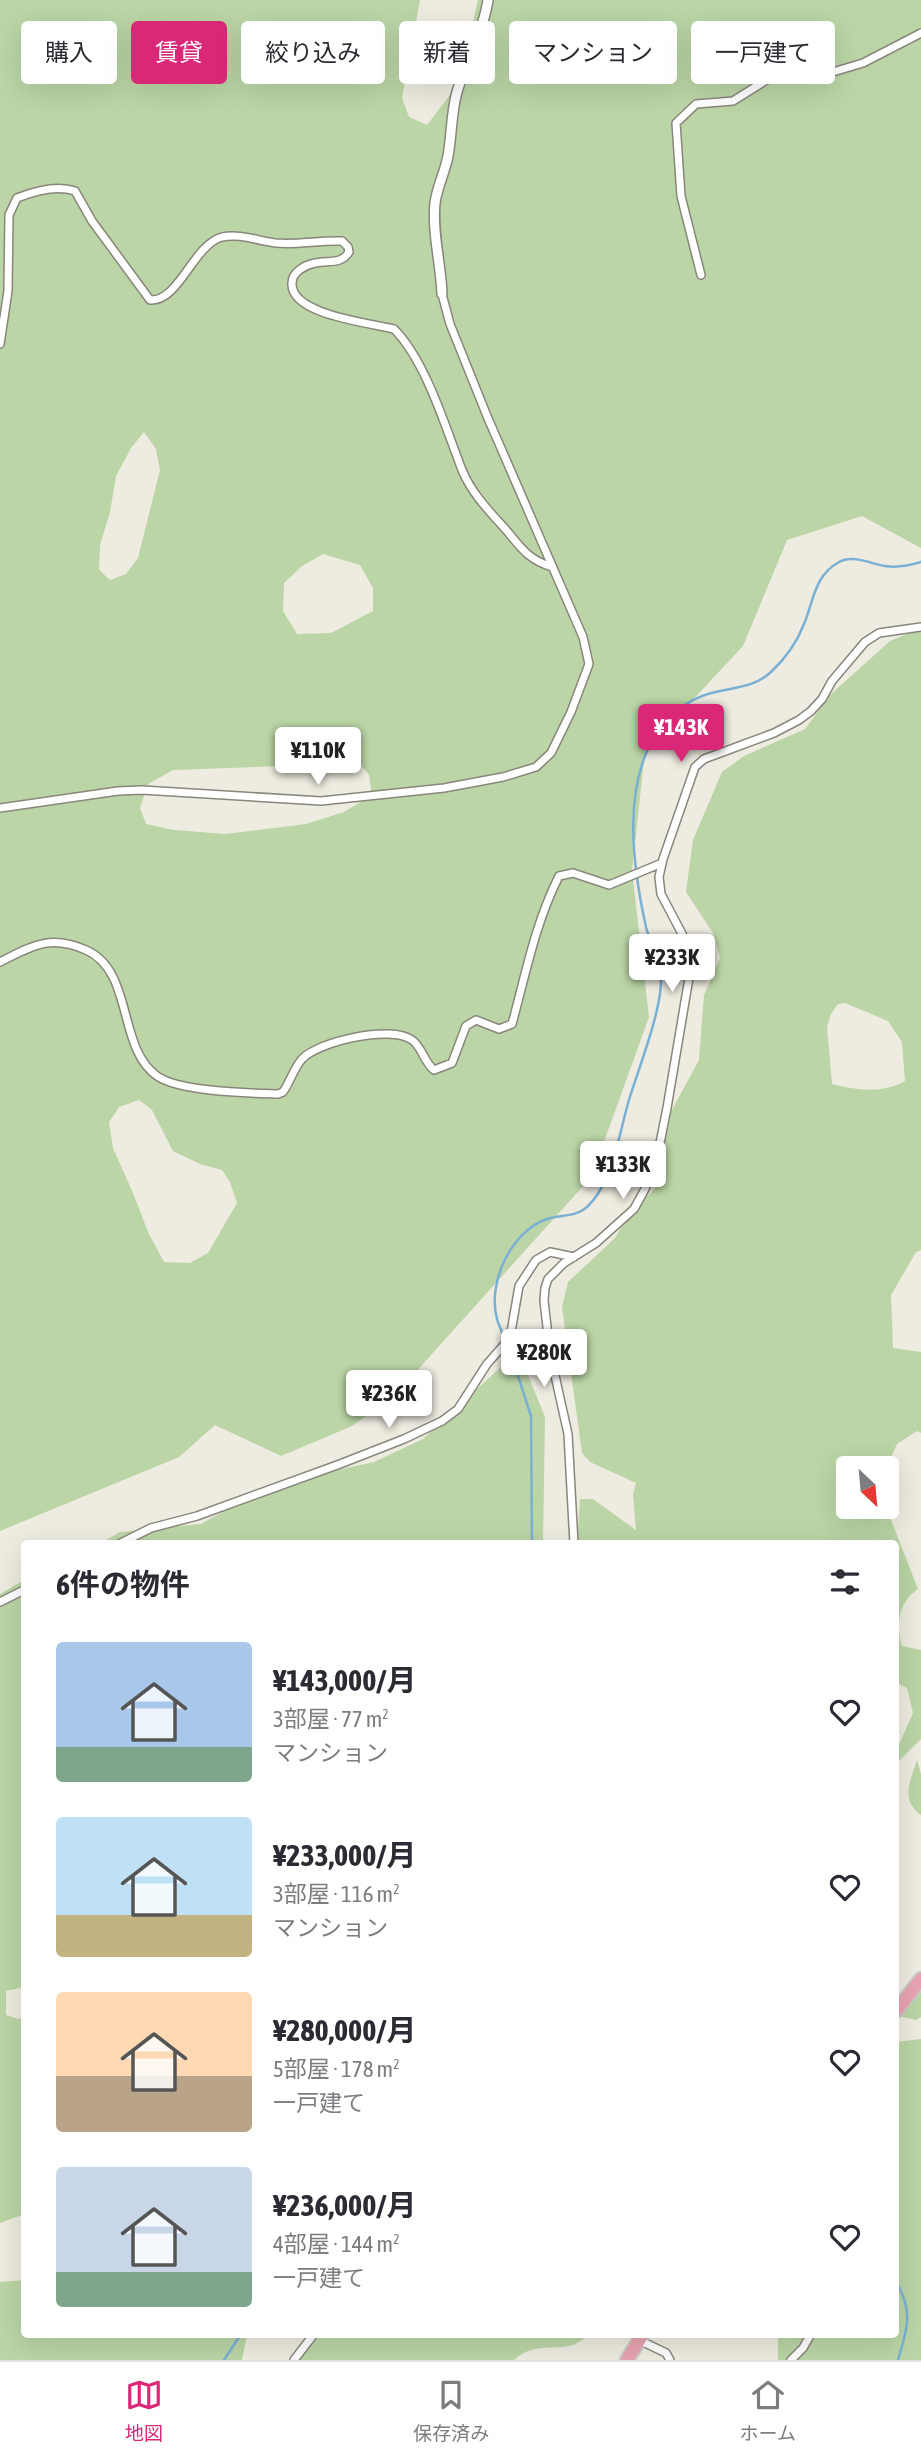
<!DOCTYPE html>
<html lang="ja">
<head>
<meta charset="utf-8">
<style>
	body { margin:0; font-family:"Asap Condensed","Noto Sans JP",sans-serif; background:#f7f7f7; color:#2b2b33; height:100vh; display:flex; flex-direction:column; font-size:26px; white-space:nowrap }
	* { box-sizing:border-box; margin:0 }
	p { font-size:23px; color:#7c7c81 }
	.icon { flex:none; width:38px; height:38px; fill:none; stroke:currentColor; stroke-width:2; stroke-linecap:round; stroke-linejoin:round }
	.map { position:relative; flex:1; overflow:hidden }
	.side { position:absolute; left:21px; top:1540px; width:878px; height:798px; display:flex; flex-direction:column; background:#fff; border-radius:7px; box-shadow:0 7px 28px #0002 }
	.side>* { flex:none }
	.hud { position:absolute; left:21px; top:21px; width:880px; height:63px; display:flex; gap:14px }
	.needle { width:46px; rotate:154deg }
	.buttons { position:absolute; left:836px; top:1456px; display:grid; gap:14px }
	.buttons a { display:grid; place-items:center; width:63px; height:63px; border-radius:7px; background:#fff; box-shadow:0 7px 28px #0002; font-size:35px }
	.price { position:absolute; translate:-50% -60px; padding:0 16px; border-radius:7px; background:#fff; color:#222; font-size:23px; line-height:46px; filter:drop-shadow(0 2px 4px #0008) }
	.price::after { content:''; position:absolute; left:50%; top:42px; width:21px; height:16px; margin-left:-10px; background:inherit; clip-path:polygon(0 0,100% 0,50% 100%) }
	.price.current { background:#db2777; color:#fff }
	ul { padding:0; list-style:none }
	li { display:flex; align-items:center; gap:21px; height:175px; padding:0 35px }
	li span { display:grid; place-items:center; flex:none; width:196px; height:140px; border-radius:7px; color:#555 }
	li>.icon { margin-inline-start:auto }
	span .icon { width:84px; height:84px; fill:#fffc; stroke-width:1 }
	li b { font-size:30px }
	h2 { display:flex; justify-content:space-between; align-items:center; height:84px; padding:0 35px; font-size:30px }
	.pill { padding:0 24px; border-radius:7px; background:#fff; box-shadow:0 7px 28px #0002; font-size:24px; line-height:63px }
	.pill.current { background:#db2777; color:#fff }
	.dock { display:flex; justify-content:space-around; align-items:center; height:98px; border-top:2px solid #e1e1e2; background:#fff; font-size:19px; color:#7c7c81 }
	.dock a { display:grid; justify-items:center; gap:4px }
	.dock .current { color:#db2777 }
	.map>svg:first-child { display:block }
</style>
</head>
<body>
<div class="map">
<svg width="921" height="2360" viewBox="0 0 921 2360">
	<rect width="100%" height="100%" fill="#eeebe0"/>
	<path fill="#bbd5a6" fill-rule="evenodd" d="M0,0H420L402,98L409,117L427,125L459,83L478,0H921V548L862,516L787,540L743,646L645,751L632,871L649,1017L597,1161L585,1184L395,1395L352,1426L281,1456L215,1425L179,1457L0,1531ZM144,432L156,449L160,470L138,558L126,574L110,580L99,570L100,545L110,512L116,476L131,448ZM323,554L360,565L373,588V611L331,633L297,634L283,611L284,583L302,566ZM359,763L369,775L372,795L344,812L306,824L226,834L174,830L146,824L140,808L148,784L173,770ZM139,1100L152,1110L173,1151L200,1164L222,1170L230,1182L237,1203L208,1253L190,1263L164,1262L148,1232L133,1193L113,1148L109,1122L119,1107Z
		M921,628V1250L916,1252L891,1295L893,1348L921,1352V1433L917,1431L897,1444L886,1468H849V1507H886L918,1589C899,1601 895,1625 902,1646L921,1650V1739L898,1762L897,1749L913,1713L907,1688L896,1682V1544L577,1543L580,1499H593L636,1530L633,1494L636,1483L590,1462L582,1453L562,1307L568,1282L615,1238L630,1212L660,1184L664,1172L659,1134L699,1060L704,995L720,958L713,933L686,892L693,840L722,772L744,756L805,729L830,695L890,641ZM845,1003L888,1021L902,1042L905,1081C882,1094 856,1090 832,1084L827,1027L831,1014L838,1004Z
		M518,1351L545,1417L543,1543L99,1544L120,1532L201,1524L270,1485L374,1462L423,1439Z
		M24,1580V1987L6,1991V2015L18,2019L24,2017V2218L22,2215L0,2223V1594Z
		M917,1760L921,1774V1815C900,1800 910,1781 917,1760Z
		M921,1987V2017L916,2020L898,2016Z
		M921,2039V2360H778V2335L896,2334V2042Z
		M24,2280V2334L247,2335L242,2360H0V2282Z
		M305,2335H589C583,2339 576,2345 569,2346C546,2350 534,2343 514,2360H292L306,2339Z"/>
	<g fill="none" stroke-linecap="round" stroke-linejoin="round">
		<path stroke="#7ab0d4" stroke-width="2.5" d="M505,1339C502,1332 499,1326 497,1319C487,1283 511,1231 547,1219C560,1214 575,1218 587,1207C613,1183 619,1133 629,1100C639,1067 662,1010 661,978C660,961 650,943 646,927C633,868 622,789 655,736C666,717 687,700 708,694C730,687 753,689 771,672C785,659 797,642 804,624C814,600 814,576 839,562C853,554 871,564 885,566C898,568 908,566 921,562
			M508,1345L531,1416L532,1544
			M896,2282C914,2312 907,2329 898,2360
			M224,2360L241,2334"/>
		<g stroke="#89867c" stroke-width="10">
			<path id="minor" d="M701,275L681,196L676,123L696,104L733,101L776,74L816,77L863,63L921,33
				M0,344L8,291L9,215L17,198C35,191 57,185 75,191L92,221L150,300C179,302 193,245 222,237C239,233 259,241 276,243C297,245 320,240 342,241L348,247L349,252C341,265 328,260 315,263C305,265 292,272 292,283C290,315 371,323 394,329C426,361 446,429 462,470C472,494 490,512 507,531C522,549 529,560 552,567
				M0,808L118,791L142,790L321,801L444,788L503,777L536,767L551,753L571,712L589,664L583,637L487,416L450,324L442,294
				M0,962C32,946 50,934 86,950C134,971 117,1048 157,1076C180,1092 249,1093 278,1094L283,1092C290,1082 294,1068 302,1059C319,1041 391,1025 412,1040C422,1047 424,1062 434,1070L452,1063L466,1026L476,1020L499,1029L512,1024C526,973 535,924 559,876L573,873L609,885L662,863
				M119,1544L151,1528L197,1516L340,1464L404,1439L442,1421L458,1409L487,1364L510,1338L519,1286L536,1260L550,1252L574,1257
				M574,1544L568,1434L550,1353L544,1301L545,1288L548,1279L564,1263L596,1243L634,1209L645,1189L658,1153L667,1108L691,966L689,947L661,894L659,877L663,859L695,767L704,759L774,733L799,720L811,711L822,699L832,681L865,642L879,633L921,627
				M0,1602L24,1590
				M639,2340L666,2353L670,2360
				M294,2360L314,2334
				M791,2360L803,2348L811,2334"/>
		</g>
		<g stroke="#89867c" stroke-width="12">
			<path id="tertiary" d="M442,294C441,264 432,233 435,203C437,187 445,172 448,156C452,134 451,113 457,92C466,61 483,32 488,0"/>
		</g>
		<g stroke="#cac9c8" stroke-width="16">
			<path id="trunk" d="M896,2011L921,1979
				M627,2360L643,2334"/>
		</g>
		<use href="#minor" stroke="#fff" stroke-width="7"/>
		<use href="#tertiary" stroke="#fff" stroke-width="9"/>
		<use href="#trunk" stroke="#e8a3b0" stroke-width="12"/>
	</g>
</svg>
<div class="buttons">
<a><svg class="needle" viewBox="-14 -14 28 28"><path d="M0-13l5 13h-10z" fill="#e53935"/><path d="M0 13l5-13h-10z" fill="#7c7c81"/></svg></a>
</div>
<b class="price current" style="left:681px;top:764px">¥143K</b>
<b class="price" style="left:318px;top:787px">¥110K</b>
<b class="price" style="left:672px;top:994px">¥233K</b>
<b class="price" style="left:623px;top:1201px">¥133K</b>
<b class="price" style="left:544px;top:1389px">¥280K</b>
<b class="price" style="left:389px;top:1430px">¥236K</b>
<div class="hud">
<a class="pill">購入</a>
<a class="pill current">賃貸</a>
<a class="pill">絞り込み</a>
<a class="pill">新着</a>
<a class="pill">マンション</a>
<a class="pill">一戸建て</a>
</div>
<section class="side">
<h2>6件の物件<svg class="icon" aria-label="filters" viewBox="0 0 24 24"><path d="M4 7h16M4 17h16"/><circle cx="9" cy="7" r="2"/><circle cx="15" cy="17" r="2"/></svg></h2>
<ul>
<li><span style="background:linear-gradient(#a9c7e8 75%,#7fa58c 0)"><svg class="icon" aria-label="home" viewBox="0 0 24 24"><path d="M3 11l9-7 9 7M6 9v11h12V9"/></svg></span><div><b>¥143,000/月</b><p>3部屋 · 77 m²</p><p>マンション</p></div><svg class="icon" aria-label="heart" viewBox="0 0 24 24"><path d="M12 20l-8-8c-3-5 5-10 8-4 3-6 11-1 8 4z"/></svg></li>
<li><span style="background:linear-gradient(#bfe0f5 70%,#c2b280 0)"><svg class="icon" aria-label="home" viewBox="0 0 24 24"><path d="M3 11l9-7 9 7M6 9v11h12V9"/></svg></span><div><b>¥233,000/月</b><p>3部屋 · 116 m²</p><p>マンション</p></div><svg class="icon" aria-label="heart" viewBox="0 0 24 24"><path d="M12 20l-8-8c-3-5 5-10 8-4 3-6 11-1 8 4z"/></svg></li>
<li><span style="background:linear-gradient(#ffd9b3 60%,#b9a48a 0)"><svg class="icon" aria-label="home" viewBox="0 0 24 24"><path d="M3 11l9-7 9 7M6 9v11h12V9"/></svg></span><div><b>¥280,000/月</b><p>5部屋 · 178 m²</p><p>一戸建て</p></div><svg class="icon" aria-label="heart" viewBox="0 0 24 24"><path d="M12 20l-8-8c-3-5 5-10 8-4 3-6 11-1 8 4z"/></svg></li>
<li><span style="background:linear-gradient(#c9d6e8 75%,#7fa58c 0)"><svg class="icon" aria-label="home" viewBox="0 0 24 24"><path d="M3 11l9-7 9 7M6 9v11h12V9"/></svg></span><div><b>¥236,000/月</b><p>4部屋 · 144 m²</p><p>一戸建て</p></div><svg class="icon" aria-label="heart" viewBox="0 0 24 24"><path d="M12 20l-8-8c-3-5 5-10 8-4 3-6 11-1 8 4z"/></svg></li>
</ul>
</section>
</div>
<nav class="dock">
<a class="current"><svg class="icon" aria-label="map" viewBox="0 0 24 24"><path d="M3 6l6-2 6 2 6-2v14l-6 2-6-2-6 2zM9 4v14M15 6v14"/></svg>地図</a>
<a><svg class="icon" aria-label="saved" viewBox="0 0 24 24"><path d="M7 4h10v16l-5-4-5 4z"/></svg>保存済み</a>
<a><svg class="icon" aria-label="home" viewBox="0 0 24 24"><path d="M3 11l9-7 9 7M6 9v11h12V9"/></svg>ホーム</a>
</nav>
</body>
</html>
